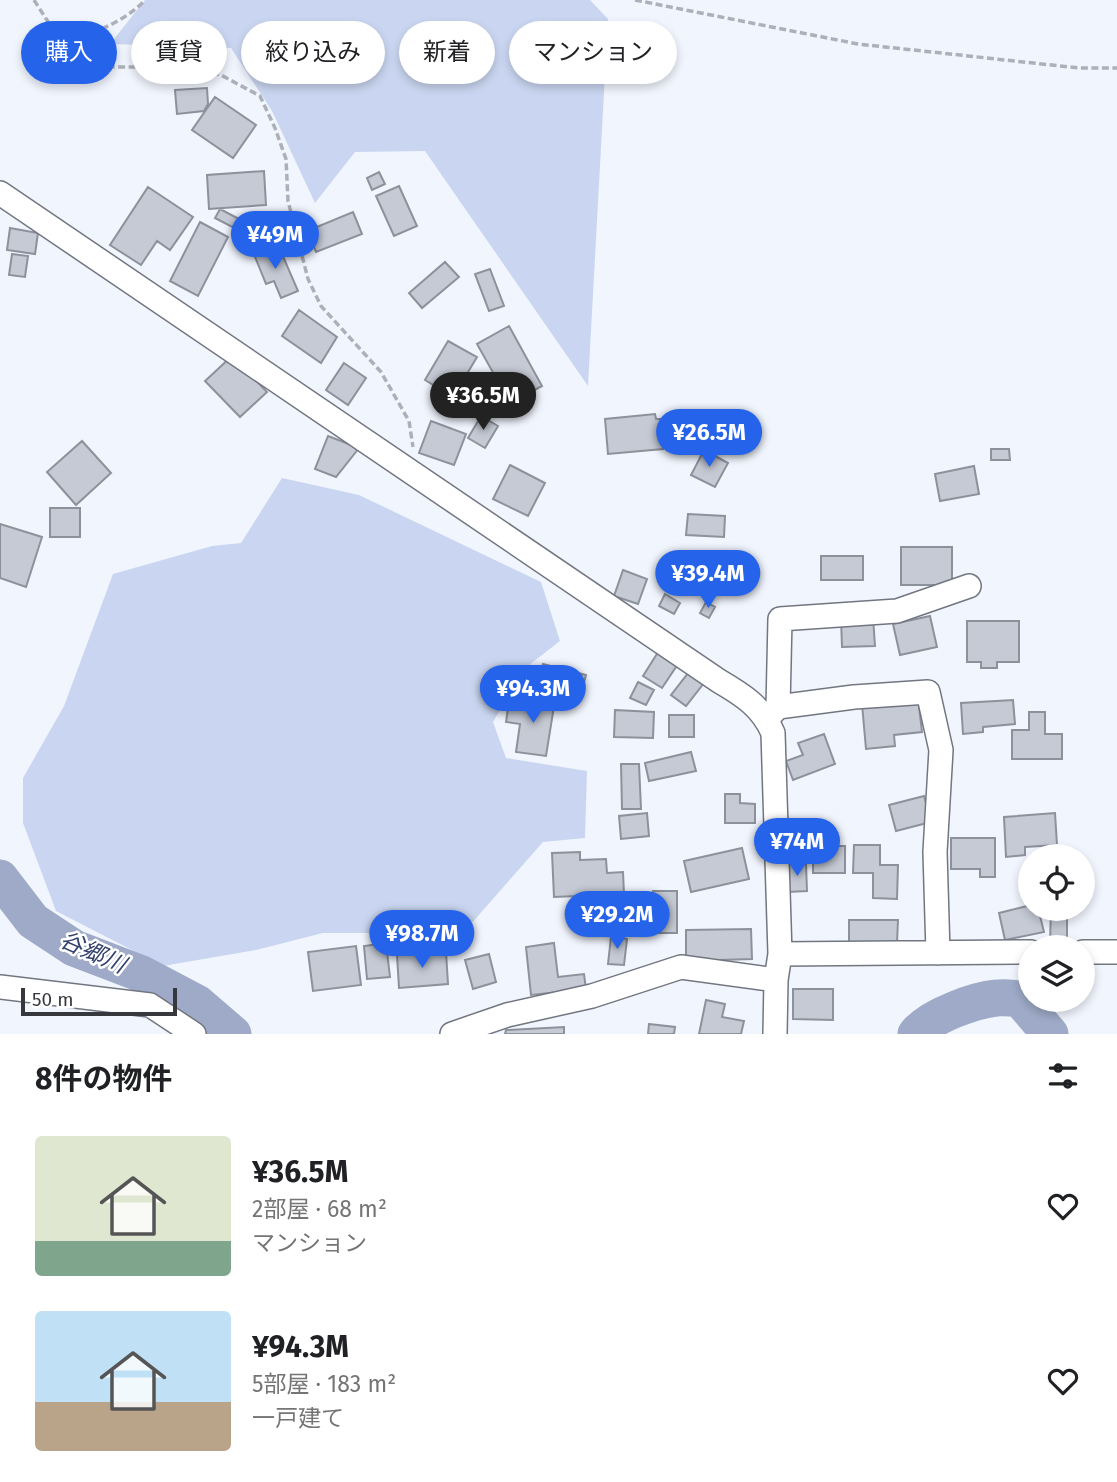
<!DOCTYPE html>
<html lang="ja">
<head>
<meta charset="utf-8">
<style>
	body { margin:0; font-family:"Fira Sans","Noto Sans JP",sans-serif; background:#f6f6f6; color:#202124; height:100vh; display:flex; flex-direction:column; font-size:26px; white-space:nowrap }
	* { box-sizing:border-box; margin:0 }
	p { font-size:23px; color:#757577 }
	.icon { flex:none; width:38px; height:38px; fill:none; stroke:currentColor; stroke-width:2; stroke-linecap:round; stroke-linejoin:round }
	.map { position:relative; height:1034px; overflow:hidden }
	.details { display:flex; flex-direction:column; background:#fff; flex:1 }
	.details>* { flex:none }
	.banner { position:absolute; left:21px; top:21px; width:700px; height:63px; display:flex; gap:14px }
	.controls { position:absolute; left:1018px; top:844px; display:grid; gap:14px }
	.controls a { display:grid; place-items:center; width:77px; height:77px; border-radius:50%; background:#fff; box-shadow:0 4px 10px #0003; font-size:35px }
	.scale { position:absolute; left:21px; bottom:18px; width:156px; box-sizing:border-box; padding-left:7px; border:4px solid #36383d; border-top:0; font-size:19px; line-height:24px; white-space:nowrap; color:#36383d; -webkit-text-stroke:5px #fff; paint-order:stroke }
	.price { position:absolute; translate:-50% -60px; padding:0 16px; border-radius:24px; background:#2563eb; color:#fff; font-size:23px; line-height:46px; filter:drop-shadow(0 2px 4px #0008) }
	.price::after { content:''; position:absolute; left:50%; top:42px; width:21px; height:16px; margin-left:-10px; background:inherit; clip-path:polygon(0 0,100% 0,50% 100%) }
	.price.current { background:#222; color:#fff }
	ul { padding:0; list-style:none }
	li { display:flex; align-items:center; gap:21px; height:175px; padding:0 35px }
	li span { display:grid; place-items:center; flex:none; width:196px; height:140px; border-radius:7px; color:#555 }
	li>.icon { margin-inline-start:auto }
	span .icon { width:84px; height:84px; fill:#fffc; stroke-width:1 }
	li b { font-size:30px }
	h2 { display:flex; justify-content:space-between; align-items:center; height:84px; padding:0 35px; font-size:30px }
	.pill { padding:0 24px; border-radius:32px; background:#fff; box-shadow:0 4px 10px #0003; font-size:24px; line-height:63px }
	.pill.current { background:#2563eb; color:#fff }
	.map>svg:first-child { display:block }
</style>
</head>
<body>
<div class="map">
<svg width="1117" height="1034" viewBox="0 0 1117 1034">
	<rect width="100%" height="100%" fill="#f1f5fe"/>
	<path fill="#cad6f1" d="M145,0H590L608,19L588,386L425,151L355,152L315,203L272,111L231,48L110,44Z
		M282,478L359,495L541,582L560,641L524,669L493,722L506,758L587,771L585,838L543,842L463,933H323L256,950L163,966L56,911L23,823V778L64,706L113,574L212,546L241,543Z"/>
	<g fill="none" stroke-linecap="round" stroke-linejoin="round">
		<path stroke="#9eaac7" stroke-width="37" d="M0,878L33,921L74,948L142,974L197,1003L233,1034
			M916,1034C930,1016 975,1000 997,998C1004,997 1012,998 1020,999L1050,1034"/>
	</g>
	<path fill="#c5cad5" stroke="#8d919c" stroke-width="2" d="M207,88L208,104L204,111L177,114L175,90Z
		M215,97L256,125L233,158L192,130Z
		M264,171L266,205L209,209L207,175Z
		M379,172L385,184L372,190L367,178Z
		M399,186L417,226L394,236L376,196Z
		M148,187L193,217L170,250L157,241L141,265L110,245Z
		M220,209L241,220L236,229L215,218Z
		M353,212L362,234L316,252L307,231Z
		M200,222L228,237L198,296L170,281Z
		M10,228L38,233L35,254L7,250Z
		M270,245L275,257L282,254L298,291L281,298L274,281L266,284L253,252Z
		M12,254L28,256L25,277L9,275Z
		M445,262L459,277L422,308L409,293Z
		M490,269L504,306L489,311L475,274Z
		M299,310L337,337L321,363L282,336Z
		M509,326L542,386L510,403L477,344Z
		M448,341L477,357L453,397L425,380Z
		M232,356L267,392L240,417L205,381Z
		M344,363L366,378L348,405L326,390Z
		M655,414L656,419H661L663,449L608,454L605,419Z
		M481,416L498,426L485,448L468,438Z
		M431,421L466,434L454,465L419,453Z
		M328,436L359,448L336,477L315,469Z
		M82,441L111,473L76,505L47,472Z
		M991,449H1009L1010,460H991Z
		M704,450L728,463L715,487L691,475Z
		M510,465L545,483L528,516L493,499Z
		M974,466L979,494L940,501L935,474Z
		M50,508H80V537H50Z
		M688,514L725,516L724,537L686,535Z
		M0,524L42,537L26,587L0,578Z
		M901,547H952V585H901Z
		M821,556H863V580H821Z
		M623,570L647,579L638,604L614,596Z
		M665,594L680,603L674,614L659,606Z
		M706,602L715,607L709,618L700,613Z
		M930,616L937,647L900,655L893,624Z
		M873,617L875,646L842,647L841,619Z
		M967,621H1019V662H997V668H981V662H967Z
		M660,649L680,661L662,688L643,676Z
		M543,664L586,675L579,702L536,692Z
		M689,672L704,683L686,706L671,695Z
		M638,682L654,690L646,705L630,698Z
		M529,696L555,700L546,756L516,752L520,724L506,722L508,708L527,710Z
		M918,698L922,732L894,735L895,746L866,749L862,704Z
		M1013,700L1015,724L983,727V732L963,734L961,703Z
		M615,710L654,712L653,738L614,737Z
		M1029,712H1045V734H1062V759H1012V730H1029Z
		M669,715H694V737H669Z
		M824,734L835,764L793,780L786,761L803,755L798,743Z
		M691,752L696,771L649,781L645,763Z
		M621,764H639L641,809H622Z
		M725,794H740V803L755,804V823H725Z
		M924,796L931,822L896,831L889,805Z
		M647,813L649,836L621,839L619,816Z
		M1055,813L1057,845L1025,847V855L1006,857L1004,817Z
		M951,838H995V877H980V869H951Z
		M854,845H880V865H898L897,899L873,898V873H853Z
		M813,846H845V873H813Z
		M742,848L749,879L691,892L684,861Z
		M580,852V860L606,859L607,873L623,872L624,894L554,897L552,853Z
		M788,864H806L807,891L788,892Z
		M653,891H677V933H652Z
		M1031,905V908H1038L1044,932L1005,940L999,913Z
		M1051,908H1067V944H1050Z
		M849,920H898L897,943H849Z
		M751,929L752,959L686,961V930Z
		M611,937L627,939L624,965L608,964Z
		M386,943L390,977L367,979L364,946Z
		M554,943L558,977L584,974L586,989L531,995L526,947Z
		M356,946L361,985L313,991L308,952Z
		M446,952L448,984L399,988L397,955Z
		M489,954L496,982L473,989L465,960Z
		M793,989H833V1020L793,1019Z
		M706,1000L725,1004L722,1017L744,1021L741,1034H699Z
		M649,1024L675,1027L674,1034H648Z
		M564,1027V1034H505L506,1030Z"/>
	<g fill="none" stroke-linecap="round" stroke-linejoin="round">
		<g stroke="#717680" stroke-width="26">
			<path id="street" d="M0,193L719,681C743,695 762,707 773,733L780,954L776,980L775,1034
				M778,707L780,619L897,611L969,586
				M767,719L778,707L854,697L928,692L941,750L935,852L938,953
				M1083,952H1117
				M780,954L1031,952
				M0,987L150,1005L194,1034
				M452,1034L507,1015L592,996L681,967L776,980"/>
		</g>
		<path stroke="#adb0b8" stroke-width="3.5" stroke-dasharray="7 3.5" stroke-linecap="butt" d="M34,0L63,45L80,60L101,67H182L221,75L260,96L275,128L286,159L288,201L308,279L321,306L381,372L409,421L413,447
			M635,0L858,44L1079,68H1117
			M63,45C91,33 124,23 145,0"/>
		<use href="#street" stroke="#fff" stroke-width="23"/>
	</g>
	<g text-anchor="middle" stroke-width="5" stroke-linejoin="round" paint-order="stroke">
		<g font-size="23" font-style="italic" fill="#33436d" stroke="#fff">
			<text transform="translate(93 952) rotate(24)" y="8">谷郷川</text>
		</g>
	</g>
</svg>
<div class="controls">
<a><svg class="icon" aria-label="locate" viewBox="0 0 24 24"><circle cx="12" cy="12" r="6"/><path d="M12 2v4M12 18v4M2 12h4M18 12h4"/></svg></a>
<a><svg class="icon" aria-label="layers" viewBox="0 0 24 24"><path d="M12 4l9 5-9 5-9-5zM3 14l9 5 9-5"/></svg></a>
</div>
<div class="scale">50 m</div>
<b class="price" style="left:275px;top:271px">¥49M</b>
<b class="price current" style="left:483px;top:432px">¥36.5M</b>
<b class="price" style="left:709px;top:469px">¥26.5M</b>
<b class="price" style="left:708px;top:610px">¥39.4M</b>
<b class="price" style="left:533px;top:725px">¥94.3M</b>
<b class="price" style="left:797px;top:878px">¥74M</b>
<b class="price" style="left:617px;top:951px">¥29.2M</b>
<b class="price" style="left:422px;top:970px">¥98.7M</b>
<div class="banner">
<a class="pill current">購入</a>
<a class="pill">賃貸</a>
<a class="pill">絞り込み</a>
<a class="pill">新着</a>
<a class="pill">マンション</a>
</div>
</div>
<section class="details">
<h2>8件の物件<svg class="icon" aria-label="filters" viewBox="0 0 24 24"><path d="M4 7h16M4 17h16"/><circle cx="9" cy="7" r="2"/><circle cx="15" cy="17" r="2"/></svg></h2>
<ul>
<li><span style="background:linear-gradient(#dfe7d0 75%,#7fa58c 0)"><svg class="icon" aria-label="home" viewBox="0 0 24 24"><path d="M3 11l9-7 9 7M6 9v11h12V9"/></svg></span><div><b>¥36.5M</b><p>2部屋 · 68 m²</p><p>マンション</p></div><svg class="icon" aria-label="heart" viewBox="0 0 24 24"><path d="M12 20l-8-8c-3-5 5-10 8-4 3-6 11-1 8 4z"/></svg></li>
<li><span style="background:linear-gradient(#bfe0f5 65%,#b9a48a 0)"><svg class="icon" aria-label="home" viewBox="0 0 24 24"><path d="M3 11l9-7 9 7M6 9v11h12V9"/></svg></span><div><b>¥94.3M</b><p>5部屋 · 183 m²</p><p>一戸建て</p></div><svg class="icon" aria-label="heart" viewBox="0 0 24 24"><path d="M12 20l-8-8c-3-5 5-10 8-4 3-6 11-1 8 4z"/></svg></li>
</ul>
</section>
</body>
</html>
